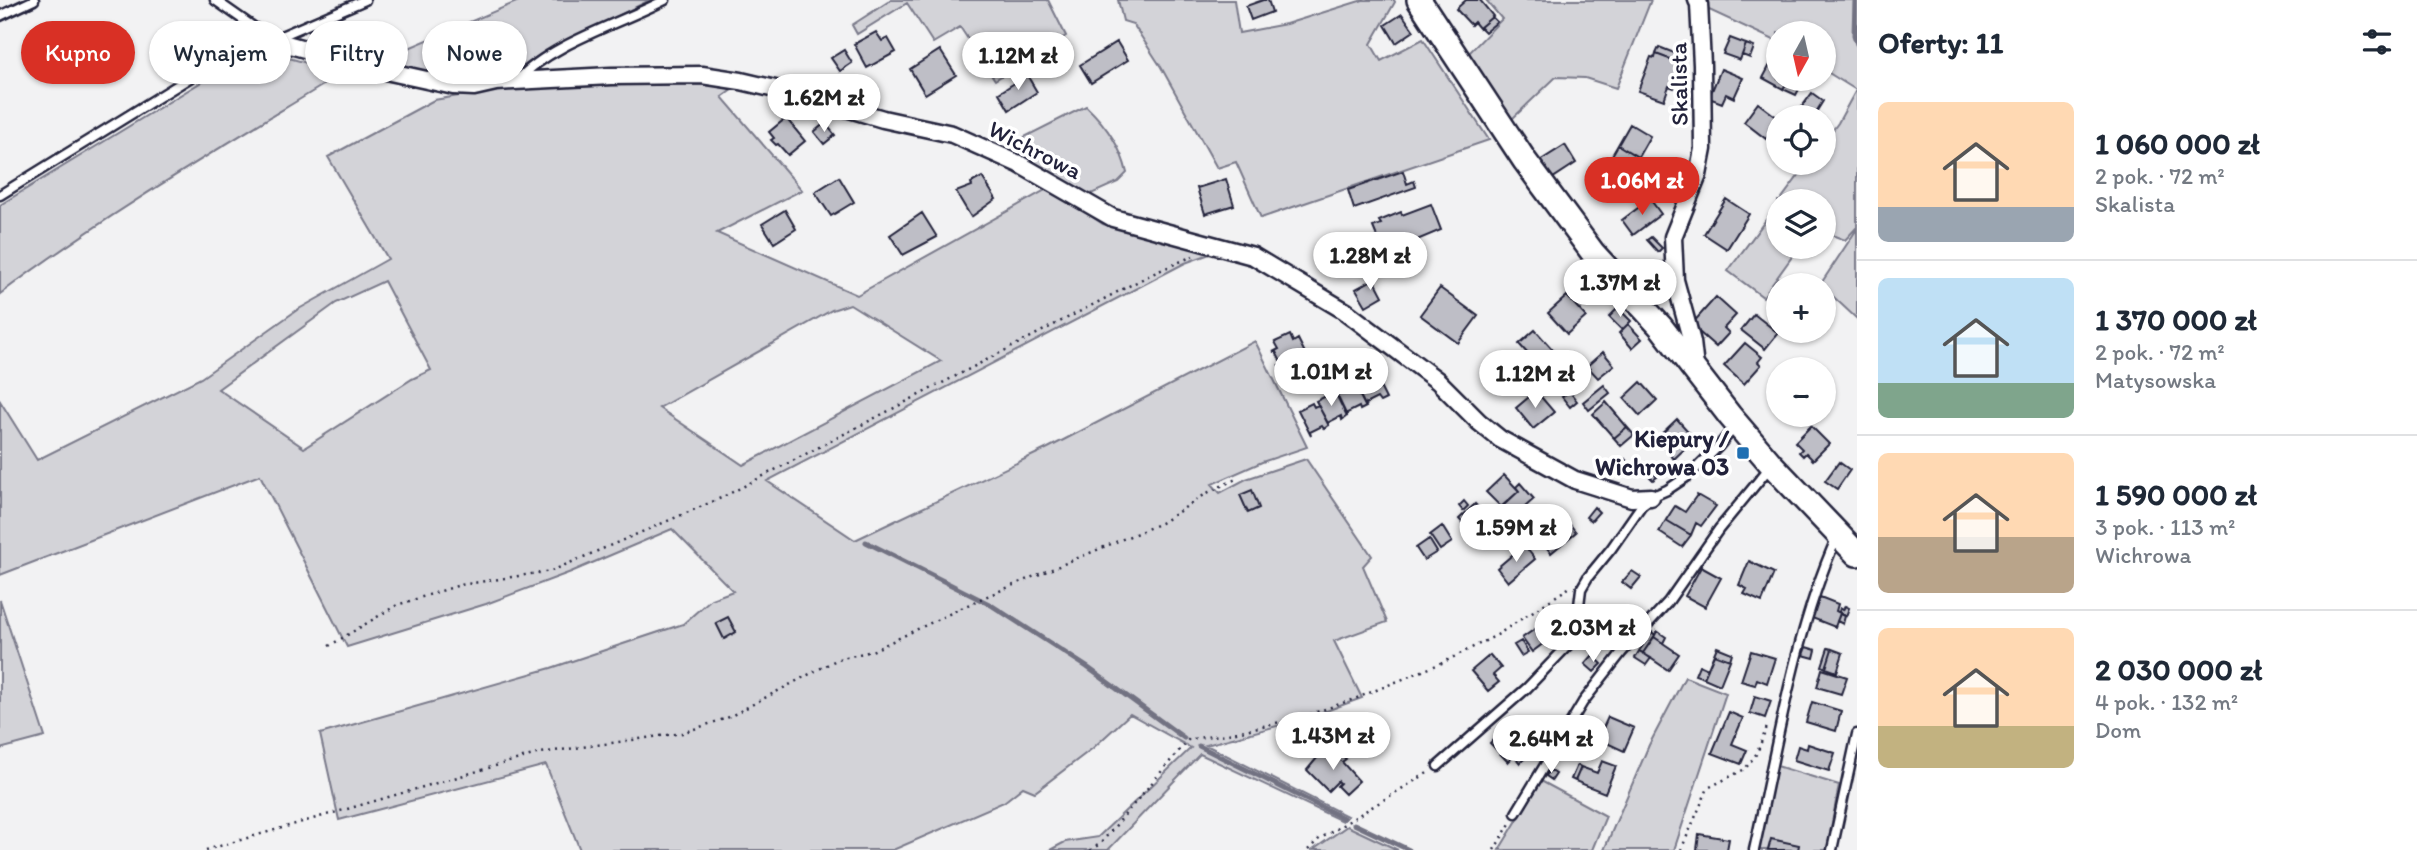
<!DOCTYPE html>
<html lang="pl">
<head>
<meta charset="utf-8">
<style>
	body { margin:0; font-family:Itim,sans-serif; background:#f2f2f3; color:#1f2937; height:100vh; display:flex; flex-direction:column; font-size:26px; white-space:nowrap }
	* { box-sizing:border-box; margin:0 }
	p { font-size:23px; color:#747a83 }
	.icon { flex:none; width:38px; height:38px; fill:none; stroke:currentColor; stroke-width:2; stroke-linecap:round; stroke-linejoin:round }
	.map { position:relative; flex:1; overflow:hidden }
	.sheet { display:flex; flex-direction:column; background:#fff; width:560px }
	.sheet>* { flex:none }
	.hud { position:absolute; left:21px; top:21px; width:665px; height:63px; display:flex; gap:14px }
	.needle { width:46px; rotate:188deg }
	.fabs { position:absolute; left:1766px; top:21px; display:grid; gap:14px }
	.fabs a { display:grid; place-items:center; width:70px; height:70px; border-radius:50%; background:#fff; box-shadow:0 2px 5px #0004; font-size:35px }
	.price { position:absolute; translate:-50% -60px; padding:0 16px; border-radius:24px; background:#fff; color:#222; font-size:23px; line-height:46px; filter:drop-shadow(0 2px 4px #0008) }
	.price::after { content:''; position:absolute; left:50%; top:42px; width:21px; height:16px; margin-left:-10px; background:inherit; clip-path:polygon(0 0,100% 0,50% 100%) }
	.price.active { background:#d93025; color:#fff }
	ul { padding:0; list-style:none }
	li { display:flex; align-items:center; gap:21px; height:175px; padding:0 21px }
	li+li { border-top:2px solid #e0e1e3 }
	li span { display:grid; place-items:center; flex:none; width:196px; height:140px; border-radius:10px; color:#555 }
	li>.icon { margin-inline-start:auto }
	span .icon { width:84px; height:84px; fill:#fffc; stroke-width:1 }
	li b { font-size:30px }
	h2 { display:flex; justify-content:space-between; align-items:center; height:84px; padding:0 21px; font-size:30px }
	.tag { padding:0 24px; border-radius:32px; background:#fff; box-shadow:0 2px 5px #0004; font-size:24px; line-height:63px }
	.tag.active { background:#d93025; color:#fff }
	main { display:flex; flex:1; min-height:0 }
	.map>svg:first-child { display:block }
</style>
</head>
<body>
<main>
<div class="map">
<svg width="1857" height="850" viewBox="0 0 1857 850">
	<rect width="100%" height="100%" fill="#f2f2f3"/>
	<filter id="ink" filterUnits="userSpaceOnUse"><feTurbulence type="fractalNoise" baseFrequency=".0143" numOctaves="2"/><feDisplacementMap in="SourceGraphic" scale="14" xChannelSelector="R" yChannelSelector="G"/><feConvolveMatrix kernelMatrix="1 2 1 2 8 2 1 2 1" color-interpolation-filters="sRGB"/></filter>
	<g filter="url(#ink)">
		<path fill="#d3d3d8" stroke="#7a7a8a" stroke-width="2" fill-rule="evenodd" d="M521,0H650L540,55L511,74L471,80L443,77L376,62Z
			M891,0H1048L1066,36L995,80L960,27L933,43L907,3L857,34L852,25Z
			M1118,0H1234L1239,33L1286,24L1363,0H1394L1395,2L1371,44L1381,61L1423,39L1489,140L1261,218L1236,162L1217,168L1161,67L1133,24L1123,21Z
			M1486,0H1651L1616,88L1585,78L1556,77L1511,120L1468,54L1502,19Z
			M1688,0H1857V227L1845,240L1824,232V201H1778V247H1799L1763,297L1728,271L1808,163H1824V142L1838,123L1856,90L1824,70V33H1778V42L1705,8L1692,11Z
			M271,53L343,73C227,144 109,212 0,294V205L213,75Z
			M647,84L739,85L722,97L802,190L717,233L857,295L1049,188L1103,224L1183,246L1218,251L1185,263L767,481L855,540L1048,448L1255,341L1307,447L1262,462L1212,484L1220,493L1246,479L1306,459L1372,556L1363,566L1387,622L1334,641L1362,698L1307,718L1206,745L1347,816L1342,821L1200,754L1108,850H1050L1065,842L1098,837L1191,748L1130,714L1093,748L1035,792L1023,787L1004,802L893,850H580L546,765L339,820L320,734L551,668L683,624L711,599L733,591L672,529L571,572L486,604L347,647L260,475L0,575V401L37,460L201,378L297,310L388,259L328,157L434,100L496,90ZM384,281L431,370L412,379L304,448L218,389L336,303ZM850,304L941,361L743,465L659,408L832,310Z
			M1086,106C1106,125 1121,146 1127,173L1118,182L1089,195L999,150Z
			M1857,229V319L1824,288V285H1820Z
			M0,600L45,737L0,749Z
			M1685,677L1726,693L1674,850H1604L1649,745Z
			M1777,766L1839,785L1827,850H1758Z
			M1541,781L1606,816L1592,850H1499Z
			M1347,826L1398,850H1313Z"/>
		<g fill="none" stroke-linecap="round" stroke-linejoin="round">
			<path stroke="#727282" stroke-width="5" d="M1855,0L1854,35L1857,44
				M866,542L991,605L1087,667L1184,738
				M1199,746L1343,818
				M1354,824L1409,850"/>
		</g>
		<path fill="#bebec6" stroke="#22223b" stroke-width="2" d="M1263,0H1268L1272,12L1251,20L1246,6Z
			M1466,0H1480L1493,16L1479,28L1474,22L1471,25L1456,9Z
			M1402,14L1414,31L1396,43L1385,25Z
			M1492,17L1497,22L1485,32L1480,27Z
			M876,32L882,41L888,38L896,52L867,68L854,44Z
			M1730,38L1746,44L1740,60L1723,54Z
			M1117,42L1128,60L1091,83L1080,65Z
			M1746,44L1754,47L1750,58L1742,55Z
			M1659,47L1682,56L1680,63L1656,54Z
			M844,50L852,63L840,71L831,58Z
			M940,50L956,75L925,94L910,69Z
			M1656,54L1680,63L1677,70L1680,71L1674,88L1669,86L1664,100L1638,91L1651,57L1655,58Z
			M1771,63L1778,67V79H1789L1783,89L1763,78Z
			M1721,69L1743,78L1734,98L1726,94L1722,103L1709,98Z
			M1027,75L1037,92L1009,110L999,93Z
			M1789,79L1804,80L1796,95L1783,89Z
			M1812,93L1823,101L1813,117L1801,108Z
			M1758,103L1778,118V123L1766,139L1744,122Z
			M786,118L805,141L788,155L778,144L776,145L771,140L774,138L769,132Z
			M825,123L835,135L824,144L814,132Z
			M1630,124L1650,136L1638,157L1618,145Z
			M1565,145L1576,163L1550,180L1538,162Z
			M1618,145L1638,157L1631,168L1611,157Z
			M1403,171L1407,184L1414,181L1416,187L1354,209L1348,190Z
			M1675,171L1685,178L1677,190L1666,182Z
			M839,177L854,202L831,216L815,192Z
			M982,177L996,199L971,217L956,192L972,186L971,183Z
			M1226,179L1234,205L1205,214L1197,188Z
			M1650,199L1661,214L1633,235L1622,220Z
			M1726,199L1749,214L1727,249L1704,234Z
			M1431,204L1441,230L1384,254L1373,227L1381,224L1379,221L1401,212L1402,215Z
			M785,210L796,229L774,243L762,224Z
			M922,213L937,237L903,255L890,235Z
			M1651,237L1662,248L1658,252L1647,240Z
			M1366,246L1374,263L1357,270L1350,254Z
			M1374,279L1383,296L1366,306L1356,289Z
			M1440,288L1478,316L1458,343L1420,315Z
			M1567,296L1586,317L1567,334L1548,313Z
			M1716,297L1736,315L1724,328L1729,333L1716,347L1691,325Z
			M1618,308L1631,321L1622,330L1609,317Z
			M1754,314L1778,333L1765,349L1741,330Z
			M1628,324L1642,339L1632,348L1619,333Z
			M1535,330L1562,360L1546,374L1519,344Z
			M1290,335L1293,342L1298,339L1305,353L1301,355L1303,360L1283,370L1279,365L1282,364L1276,352H1273L1279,349L1275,342Z
			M1745,343L1762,357L1758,362L1761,365L1744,384L1724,366Z
			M1603,352L1614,365L1598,378L1587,366Z
			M1307,358L1314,372L1311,374L1313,379L1292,389L1288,384L1292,382L1286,370L1282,371Z
			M1367,375L1372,384L1377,381L1386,399L1380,402L1377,398L1365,404L1366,408L1353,382Z
			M1530,376L1535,382L1530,387L1525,381Z
			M1641,382L1657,400L1640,416L1624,398Z
			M1349,384L1351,388L1355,386L1366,407L1360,410L1359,407L1347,413V417L1335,392Z
			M1604,385L1610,393L1589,410L1583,402Z
			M1536,391L1554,412L1533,429L1516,408Z
			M1569,391L1577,401L1570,407L1562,397Z
			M1330,394L1332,397L1337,395L1347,416L1342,420L1341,416L1329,422V426L1316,401Z
			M1606,402L1627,427L1614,438L1593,414Z
			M1312,403L1314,407L1318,405L1329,425L1324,429L1322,426L1310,432L1311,436L1298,410Z
			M1677,419L1695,439L1674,459L1656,439Z
			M1811,426L1829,444L1813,460L1806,453L1803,456L1799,452L1802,449L1795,442Z
			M1627,427L1634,435L1621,446L1614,438Z
			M1625,459L1630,465L1618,475L1613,469Z
			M1839,462L1850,470L1837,489L1825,481Z
			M1650,469L1657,477L1653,480L1646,473Z
			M1504,475L1519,491L1501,507L1486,492Z
			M1520,483L1534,499L1514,517L1503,506L1519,491L1516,487Z
			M1252,490L1259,508L1248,513L1240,495Z
			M1697,495L1716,506L1701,526L1696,523L1691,535L1666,520L1675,506L1685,512Z
			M1464,501L1468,506L1463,511L1459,506Z
			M1475,504L1492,522L1475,537L1459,519Z
			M1594,507L1599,512L1591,521L1586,517Z
			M1564,517L1576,532L1551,553L1539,538Z
			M1666,520L1691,535L1682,547L1659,532Z
			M1442,526L1452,542L1440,550L1430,535Z
			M1429,539L1437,552L1424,560L1416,548Z
			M1524,545L1535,559L1508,582L1497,568Z
			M1749,561L1774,573L1762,602L1744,594L1747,589L1739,585Z
			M1701,567L1721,578L1705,607L1685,596Z
			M1632,571L1641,577L1631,589L1622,582Z
			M1820,597L1838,604L1836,611L1840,613L1835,627L1812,618Z
			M1845,606L1849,608L1846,616L1839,612L1840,608L1843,610Z
			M1614,612L1630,626L1615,645L1598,631Z
			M1840,614L1845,616L1843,624L1837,621Z
			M728,617L736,632L724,639L716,623Z
			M1551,618L1561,632L1551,639L1552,644L1549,647L1544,643L1532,652L1522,638Z
			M1657,631L1666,637L1663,643L1654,637Z
			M1652,632L1655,635L1643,653L1639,651Z
			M1654,637L1679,654L1668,670L1643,653Z
			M1521,641L1528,652L1521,656L1514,645Z
			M1717,647L1732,653L1730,660L1714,654Z
			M1806,647L1816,650L1814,658L1803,655Z
			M1828,648L1832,649L1826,668L1822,666Z
			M1832,649L1843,653L1837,672L1826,668Z
			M1639,651L1651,658L1646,665L1635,658Z
			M1751,651L1775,658L1767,683L1757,679L1755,685L1741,681Z
			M1714,654L1730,660L1720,685L1704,678Z
			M1490,655L1501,668L1493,675L1499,682L1488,691L1471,671Z
			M1593,655L1602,664L1594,672L1585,664Z
			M1699,665L1708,669L1704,678L1695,675Z
			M1822,669L1847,677L1841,694L1817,687Z
			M1755,696L1771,701L1765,718L1750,713Z
			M1812,702L1841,711L1836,731L1806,722Z
			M1729,712L1743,718L1732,744L1747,750L1741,764L1712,753Z
			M1608,717L1634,728L1624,751L1598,739Z
			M1506,727L1511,732L1513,730L1522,739L1519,742L1523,746L1525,744L1532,751L1520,763L1514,756L1508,762L1490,743Z
			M1808,744L1835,753L1829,771L1794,760L1798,746L1807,749Z
			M1335,748L1346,759L1342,762L1359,781L1345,794L1337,786L1340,783L1338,781L1328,791L1307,770L1322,752L1327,756Z
			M1602,761L1616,766L1605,793L1575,781L1581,767L1597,773Z
			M1577,765L1581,767L1575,781L1571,779Z
			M1550,770L1556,774L1552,780L1546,776Z
			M1699,834L1729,839L1727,850H1697Z
			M1771,839L1799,845L1798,850H1768Z"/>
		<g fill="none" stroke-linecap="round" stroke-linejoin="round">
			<g stroke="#22223b" stroke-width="13">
				<path id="lane" d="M215,0L272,40
					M0,16L34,0
					M518,80C550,44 621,23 665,0
					M0,195L204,69L365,0
					M1438,766L1527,688L1575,638L1581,589L1588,577L1611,549L1641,506L1651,497L1667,490L1688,476L1719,446L1736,425
					M1516,813L1583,702L1622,652L1668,602L1719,529L1770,467
					M1754,850C1777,747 1794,633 1837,537
					M1832,850L1857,734"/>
			</g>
			<g stroke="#22223b" stroke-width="21">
				<path id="street" d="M272,40L381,70L454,86L474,87L496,82L611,76L702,75L741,81L809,97L883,119L952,134L1019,164L1113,218L1253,256L1345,311L1438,381L1479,422L1500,439L1575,480L1632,498L1651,497
					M1695,368L1692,342L1675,280L1673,237L1698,175L1703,149L1702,65L1699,4L1697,0"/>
			</g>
			<g stroke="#22223b" stroke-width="28">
				<path id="secondary" d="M1419,0L1525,161L1593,253L1661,327L1730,416L1772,465L1857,554"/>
			</g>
			<path stroke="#22223b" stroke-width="2.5" stroke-dasharray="2 5" stroke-linecap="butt" d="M329,646L397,605L460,585L551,571L721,498L1152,274L1193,256
				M206,850L540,753L682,733L727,718L838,659L872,651L978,600L1161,523L1209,492L1238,478
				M1090,850L1100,844L1189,739L1228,734L1302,717L1357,698L1444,662L1497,635L1570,587
				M1308,850L1318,840L1429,772
				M1494,850L1511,822
				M1681,850L1708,788L1745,769L1757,753L1767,727"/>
			<use href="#lane" stroke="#fff" stroke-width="8"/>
			<use href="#street" stroke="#fff" stroke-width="16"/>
			<use href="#secondary" stroke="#fff" stroke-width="23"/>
		</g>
	</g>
	<rect fill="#1f6fb2" stroke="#fff" stroke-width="2.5" x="1736" y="446" width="14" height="14" rx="3.5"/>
	<g text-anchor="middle" stroke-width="7" stroke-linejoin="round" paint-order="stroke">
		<g font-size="24" fill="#22223b" stroke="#fff">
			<text transform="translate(1679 84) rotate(-91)" y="8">Skalista</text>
			<text transform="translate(1035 150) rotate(27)" y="8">Wichrowa</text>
		</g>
		<g font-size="24" font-weight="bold" fill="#22223b" stroke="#fff" text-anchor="end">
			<text x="1729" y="447">Kiepury /<tspan x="1729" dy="28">Wichrowa 03</tspan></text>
		</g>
	</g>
</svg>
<div class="fabs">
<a><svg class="needle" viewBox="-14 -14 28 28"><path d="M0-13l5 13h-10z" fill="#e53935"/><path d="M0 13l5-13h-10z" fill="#747a83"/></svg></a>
<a><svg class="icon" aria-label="locate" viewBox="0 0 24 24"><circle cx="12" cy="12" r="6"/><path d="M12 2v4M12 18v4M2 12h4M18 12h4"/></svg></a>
<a><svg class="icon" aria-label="layers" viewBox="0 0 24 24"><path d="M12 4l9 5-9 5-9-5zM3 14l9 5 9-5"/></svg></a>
<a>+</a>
<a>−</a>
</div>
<b class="price" style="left:1018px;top:92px">1.12M zł</b>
<b class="price" style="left:824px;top:134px">1.62M zł</b>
<b class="price active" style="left:1642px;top:217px">1.06M zł</b>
<b class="price" style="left:1370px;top:292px">1.28M zł</b>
<b class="price" style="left:1620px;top:319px">1.37M zł</b>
<b class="price" style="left:1331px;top:408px">1.01M zł</b>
<b class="price" style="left:1535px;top:410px">1.12M zł</b>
<b class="price" style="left:1516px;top:564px">1.59M zł</b>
<b class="price" style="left:1593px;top:664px">2.03M zł</b>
<b class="price" style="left:1333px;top:772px">1.43M zł</b>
<b class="price" style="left:1551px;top:775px">2.64M zł</b>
<div class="hud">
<a class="tag active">Kupno</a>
<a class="tag">Wynajem</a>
<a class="tag">Filtry</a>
<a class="tag">Nowe</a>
</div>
</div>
<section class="sheet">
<h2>Oferty: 11<svg class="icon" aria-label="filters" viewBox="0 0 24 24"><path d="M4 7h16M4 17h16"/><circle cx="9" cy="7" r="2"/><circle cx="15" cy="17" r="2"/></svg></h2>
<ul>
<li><span style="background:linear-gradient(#ffd9b3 75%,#9aa5b1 0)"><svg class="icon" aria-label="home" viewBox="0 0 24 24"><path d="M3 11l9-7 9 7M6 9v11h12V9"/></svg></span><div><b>1 060 000 zł</b><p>2 pok. · 72 m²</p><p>Skalista</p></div></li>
<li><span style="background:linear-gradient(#bfe0f5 75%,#7fa58c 0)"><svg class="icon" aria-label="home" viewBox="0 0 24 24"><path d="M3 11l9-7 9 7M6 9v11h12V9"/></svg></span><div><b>1 370 000 zł</b><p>2 pok. · 72 m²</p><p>Matysowska</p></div></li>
<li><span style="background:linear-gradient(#ffd9b3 60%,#b9a48a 0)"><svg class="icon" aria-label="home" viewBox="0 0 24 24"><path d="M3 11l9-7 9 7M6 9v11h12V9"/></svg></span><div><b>1 590 000 zł</b><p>3 pok. · 113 m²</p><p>Wichrowa</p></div></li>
<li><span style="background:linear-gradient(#ffd9b3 70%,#c2b280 0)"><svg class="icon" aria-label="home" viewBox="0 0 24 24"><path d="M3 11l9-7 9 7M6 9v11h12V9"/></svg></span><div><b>2 030 000 zł</b><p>4 pok. · 132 m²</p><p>Dom</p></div></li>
</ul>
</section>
</main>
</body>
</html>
